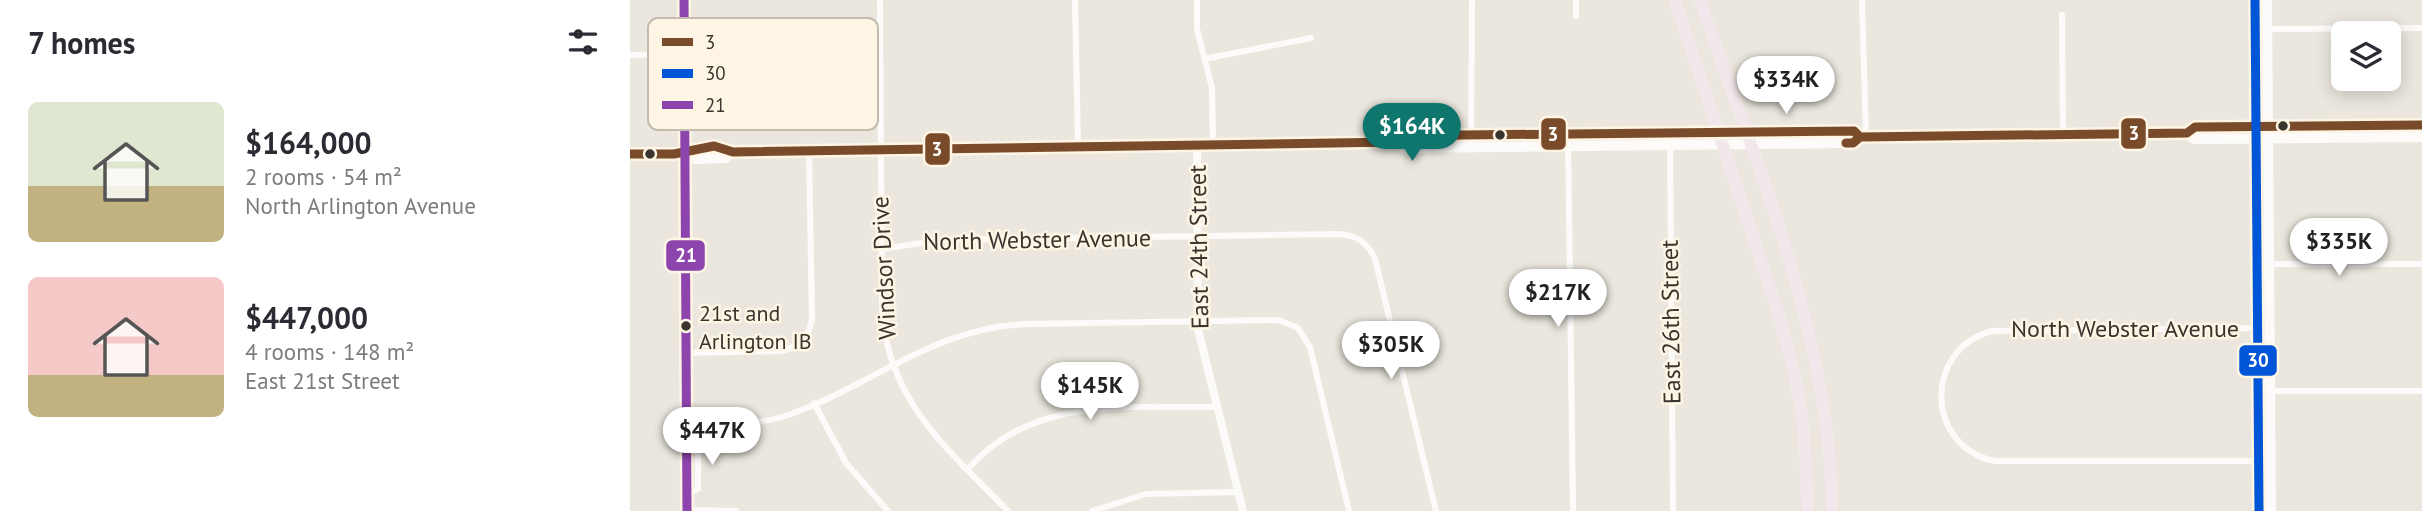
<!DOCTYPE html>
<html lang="en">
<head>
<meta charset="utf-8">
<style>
	body { margin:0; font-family:"PT Sans",sans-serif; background:#f2f2f3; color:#2b2b33; height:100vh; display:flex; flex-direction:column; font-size:26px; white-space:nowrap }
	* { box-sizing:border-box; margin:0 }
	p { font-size:23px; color:#7c7c81 }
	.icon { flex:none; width:38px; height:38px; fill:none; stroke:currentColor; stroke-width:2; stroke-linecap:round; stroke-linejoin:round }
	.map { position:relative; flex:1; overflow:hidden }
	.sheet { display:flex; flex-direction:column; background:#fff; width:630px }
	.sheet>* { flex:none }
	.tools { position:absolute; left:1701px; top:21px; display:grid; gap:14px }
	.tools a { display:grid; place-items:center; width:70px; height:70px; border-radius:10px; background:#fff; box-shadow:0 4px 18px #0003; font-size:35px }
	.price { position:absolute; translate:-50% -60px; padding:0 16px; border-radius:24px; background:#fff; color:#222; font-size:23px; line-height:46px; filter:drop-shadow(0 2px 4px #0008) }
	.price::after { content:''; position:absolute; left:50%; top:42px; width:21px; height:16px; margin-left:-10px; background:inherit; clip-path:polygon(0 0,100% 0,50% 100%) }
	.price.selected { background:#0f766e; color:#fff }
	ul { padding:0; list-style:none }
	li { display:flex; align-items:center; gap:21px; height:175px; padding:0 28px }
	li span { display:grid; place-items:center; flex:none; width:196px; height:140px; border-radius:10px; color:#555 }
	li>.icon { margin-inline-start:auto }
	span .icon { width:84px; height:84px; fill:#fffc; stroke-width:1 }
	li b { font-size:30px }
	h2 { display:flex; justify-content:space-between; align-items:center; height:84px; padding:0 28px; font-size:30px }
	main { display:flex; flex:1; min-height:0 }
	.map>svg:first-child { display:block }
</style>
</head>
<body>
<main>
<section class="sheet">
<h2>7 homes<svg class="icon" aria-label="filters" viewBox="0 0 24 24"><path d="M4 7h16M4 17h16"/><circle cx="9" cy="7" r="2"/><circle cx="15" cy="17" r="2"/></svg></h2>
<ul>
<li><span style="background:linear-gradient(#dfe7d0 60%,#c2b280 0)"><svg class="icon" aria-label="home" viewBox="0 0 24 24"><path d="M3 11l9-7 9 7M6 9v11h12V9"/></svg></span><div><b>$164,000</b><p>2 rooms · 54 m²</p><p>North Arlington Avenue</p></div></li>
<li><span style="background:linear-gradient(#f6c9c9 70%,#c2b280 0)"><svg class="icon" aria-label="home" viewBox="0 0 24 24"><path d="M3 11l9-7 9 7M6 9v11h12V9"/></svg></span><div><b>$447,000</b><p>4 rooms · 148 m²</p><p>East 21st Street</p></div></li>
</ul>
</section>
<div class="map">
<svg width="1792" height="511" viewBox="0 0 1792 511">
	<rect width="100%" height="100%" fill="#ebe7de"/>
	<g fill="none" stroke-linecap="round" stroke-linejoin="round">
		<path stroke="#fcfbfa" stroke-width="6" d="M250,0L252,311C259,403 318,449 378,511
			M445,0L448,147
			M567,0V29L582,88L583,145
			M946,0V16
			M1232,0L1236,137
			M1432,15L1433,134
			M1637,29L1792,28
			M0,55L54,54
			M574,59L681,38
			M1040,133L1043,511
			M938,134L943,511
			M841,147L842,0
			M251,249L312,240L709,234C727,235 738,243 745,259L806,511
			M1626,264H1792
			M1630,328L1362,331C1293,349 1295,447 1365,461H1631
			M55,353L152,351C169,347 179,336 182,319L179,151
			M1640,391H1792
			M184,403L216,463L258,511
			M56,424C87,423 122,426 152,417C238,389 302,327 397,324L649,320L668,328L680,347L719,511
			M56,445H65L68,450V489L56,494
			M338,469C402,395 500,408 588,407
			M57,510L107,511
			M462,511L516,494L608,492"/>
		<path stroke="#fcfbfa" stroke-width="8" d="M567,145L568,329L613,511"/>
		<path stroke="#fcfbfa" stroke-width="10" d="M54,0L57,511
			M1625,0L1629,511
			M1637,0L1641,511
			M1557,133L1564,139L1792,137
			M767,142L774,148L1223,143L1230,137L1557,133L1565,127L1792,125
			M53,153L66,159L96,158L103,152
			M0,154C17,153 34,155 50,153C68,151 87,139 103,152L767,142L773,136L833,135L1224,131L1230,137"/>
		<path stroke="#f2e8ec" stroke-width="12" d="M1045,0L1149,316L1164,372L1173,421L1178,511
			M1070,0C1126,166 1201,334 1202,511"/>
		<g stroke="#fef5e5" stroke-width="14">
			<path id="bus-1" d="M1216,143H1223L1230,137L1557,133L1565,127L1792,125
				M0,154H44L84,146L103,152L767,142L773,136L833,135L1224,131L1230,137"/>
		</g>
		<g stroke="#fef5e5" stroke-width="14">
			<path id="bus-2" d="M1625,0L1629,511"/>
		</g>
		<g stroke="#fef5e5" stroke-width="14">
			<path id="bus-3" d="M54,0L57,511"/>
		</g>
		<use href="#bus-1" stroke="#7a4b2a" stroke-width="9"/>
		<use href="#bus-2" stroke="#0056d6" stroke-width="9"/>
		<use href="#bus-3" stroke="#8e44ad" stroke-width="9"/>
	</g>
	<g fill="#38342e" stroke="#fef5e5" stroke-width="2.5">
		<circle cx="1653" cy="126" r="6"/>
		<circle cx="870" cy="135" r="6"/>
		<circle cx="20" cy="154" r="6"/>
		<circle cx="56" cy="326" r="6"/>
	</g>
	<g text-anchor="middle" stroke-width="5" stroke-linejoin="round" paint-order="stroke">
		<g font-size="22" fill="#38342e" stroke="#fef5e5" text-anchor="start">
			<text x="69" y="321">21st and<tspan x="69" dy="28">Arlington IB</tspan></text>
		</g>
		<g font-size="24" fill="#38342e" stroke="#fef5e5">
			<text transform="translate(407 240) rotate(-1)" y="8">North Webster Avenue</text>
			<text transform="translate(569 247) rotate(-91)" y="8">East 24th Street</text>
			<text transform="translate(254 268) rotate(-93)" y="8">Windsor Drive</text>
			<text transform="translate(1041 322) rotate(-91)" y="8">East 26th Street</text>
			<text x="1495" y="337">North Webster Avenue</text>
		</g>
	</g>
	<rect x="18" y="18" width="230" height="112" rx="10" fill="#fef5e5" stroke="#c3bbae" stroke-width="2"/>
	<rect x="32" y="38" width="31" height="8" fill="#7a4b2a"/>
	<rect x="32" y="69" width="31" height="9" fill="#0056d6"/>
	<rect x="32" y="101" width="31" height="8" fill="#8e44ad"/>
	<g font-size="19" fill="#38342e">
		<text x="75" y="49">3</text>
		<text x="75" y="80">30</text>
		<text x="75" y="112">21</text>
	</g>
	<g stroke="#fef5e5" stroke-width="2.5">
		<rect x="1490" y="117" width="27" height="33" rx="7" fill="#7a4b2a"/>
		<rect x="910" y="117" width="27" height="34" rx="7" fill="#7a4b2a"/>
		<rect x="294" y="132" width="27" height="34" rx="7" fill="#7a4b2a"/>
		<rect x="35" y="239" width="41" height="33" rx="7" fill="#8e44ad"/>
		<rect x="1608" y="344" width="40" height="33" rx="7" fill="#0056d6"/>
	</g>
	<g font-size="19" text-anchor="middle" font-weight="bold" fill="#fff">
		<text x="1504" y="140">3</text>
		<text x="923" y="141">3</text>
		<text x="307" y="156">3</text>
		<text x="56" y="262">21</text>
		<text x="1628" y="367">30</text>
	</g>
</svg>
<div class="tools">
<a><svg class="icon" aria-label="layers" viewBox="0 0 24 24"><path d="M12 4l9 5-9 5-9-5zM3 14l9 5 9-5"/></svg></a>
</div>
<b class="price" style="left:1156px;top:116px">$334K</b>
<b class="price selected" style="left:782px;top:163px">$164K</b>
<b class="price" style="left:1709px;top:278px">$335K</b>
<b class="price" style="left:928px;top:329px">$217K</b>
<b class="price" style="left:761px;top:381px">$305K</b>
<b class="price" style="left:460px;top:422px">$145K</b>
<b class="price" style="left:82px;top:467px">$447K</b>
</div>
</main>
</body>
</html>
